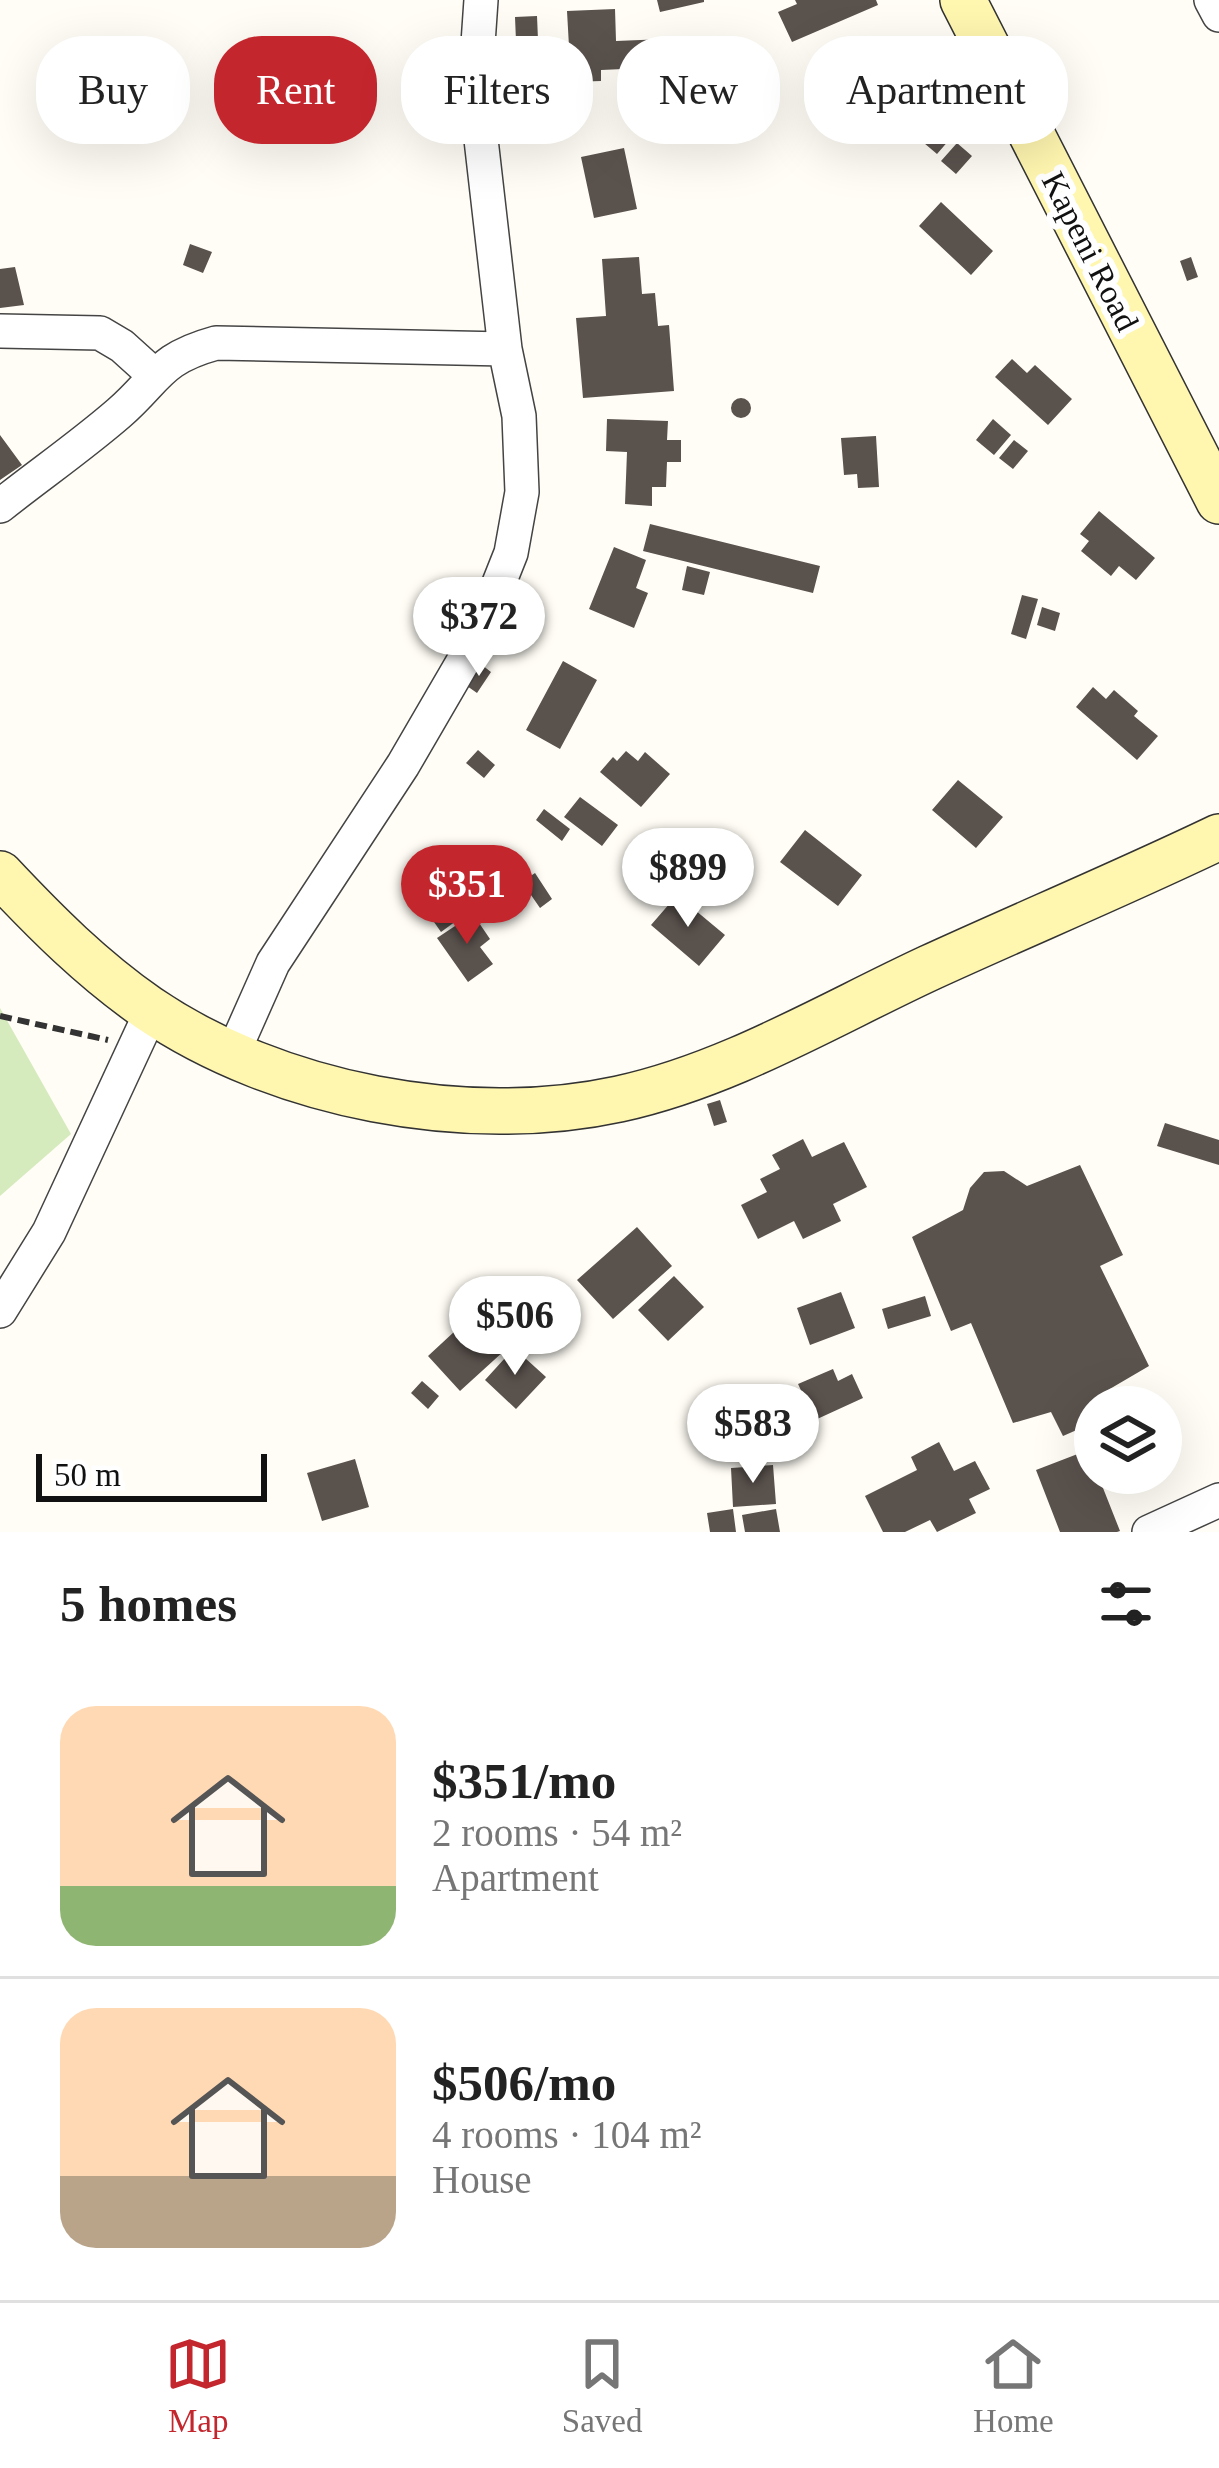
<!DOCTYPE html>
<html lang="en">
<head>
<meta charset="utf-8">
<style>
	body { margin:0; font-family:"Times New Roman",serif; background:#f2f2f2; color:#222; height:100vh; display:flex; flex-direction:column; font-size:45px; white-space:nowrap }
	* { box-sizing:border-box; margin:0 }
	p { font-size:39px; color:#767676 }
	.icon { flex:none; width:66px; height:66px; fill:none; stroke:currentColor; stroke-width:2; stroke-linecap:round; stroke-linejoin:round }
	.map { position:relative; height:1532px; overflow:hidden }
	.panel { display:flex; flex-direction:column; background:#fff; flex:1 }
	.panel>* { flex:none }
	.guide { position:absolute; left:36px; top:36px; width:1149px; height:108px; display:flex; gap:24px }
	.buttons { position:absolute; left:1074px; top:1386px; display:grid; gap:24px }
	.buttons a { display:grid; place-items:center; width:108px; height:108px; border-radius:50%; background:#fff; box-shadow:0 12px 48px #0002; font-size:60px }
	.scale { position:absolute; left:36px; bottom:30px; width:231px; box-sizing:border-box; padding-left:12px; border:6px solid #111; border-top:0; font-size:33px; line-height:42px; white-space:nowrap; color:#111; -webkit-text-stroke:9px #fff; paint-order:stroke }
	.price { position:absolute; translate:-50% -102px; padding:0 27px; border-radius:42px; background:#fff; color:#222; font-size:39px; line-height:78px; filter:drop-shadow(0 3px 6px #0008) }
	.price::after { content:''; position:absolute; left:50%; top:72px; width:36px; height:27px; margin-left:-18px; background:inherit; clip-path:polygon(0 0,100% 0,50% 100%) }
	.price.current { background:#c4262e; color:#fff }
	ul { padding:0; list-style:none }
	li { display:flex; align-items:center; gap:36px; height:300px; padding:0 60px }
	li+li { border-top:3px solid #e0e0e0 }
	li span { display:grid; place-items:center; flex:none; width:336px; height:240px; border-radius:36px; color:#555 }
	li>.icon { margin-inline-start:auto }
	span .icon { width:144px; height:144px; fill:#fffc; stroke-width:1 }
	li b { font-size:51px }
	h2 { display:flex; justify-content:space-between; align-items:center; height:144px; padding:0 60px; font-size:51px }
	.chip { padding:0 42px; border-radius:48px; background:#fff; box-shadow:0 12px 48px #0002; font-size:42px; line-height:108px }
	.chip.current { background:#c4262e; color:#fff }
	.tabs { display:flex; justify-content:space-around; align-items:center; height:168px; border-top:3px solid #e0e0e0; background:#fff; font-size:33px; color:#767676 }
	.tabs a { display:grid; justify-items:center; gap:6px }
	.tabs .current { color:#c4262e }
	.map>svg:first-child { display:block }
</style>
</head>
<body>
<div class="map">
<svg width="1219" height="1532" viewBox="0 0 1219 1532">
	<rect width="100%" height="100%" fill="#fffdf5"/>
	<path fill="#d5ebbd" d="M0,1008L71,1134L0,1196Z"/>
	<path fill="#5a524d" d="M657,0H704V2L660,12Z
		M795,0H876L878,5L792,42L778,12L797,4Z
		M615,9L616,41L665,39L667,67L601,70V81L571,82L567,11Z
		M537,16L538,40L516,41L515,17Z
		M764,55L770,71L755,76L749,60Z
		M938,128L950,139L937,154L924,143Z
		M957,143L972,156L956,174L941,161Z
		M624,148L637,209L594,218L581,157Z
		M941,202L993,251L971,275L919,226Z
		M190,244L212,252L203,273L183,265Z
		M639,257L642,294L655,293L658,326L669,325L674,391L583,398L576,318L606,316L602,259Z
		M1191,257L1198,277L1187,281L1180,261Z
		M15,267L24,305L0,308V269Z
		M1012,359L1027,373L1035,365L1072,399L1048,425L995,377Z
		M731 408a10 10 0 1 1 20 0a10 10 0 1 1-20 0Z
		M607,419L668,421L667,440H681V462H667L666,487H652V506L625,504L627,452L606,451Z
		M993,419L1011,435L994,455L976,440Z
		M0,435L22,465L0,480Z
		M876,436L879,487L858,488L857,474L844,475L841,438Z
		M1014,440L1028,451L1013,469L999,458Z
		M1099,511L1155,558L1136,580L1119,566L1111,576L1081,551L1089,541L1080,534Z
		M650,524L820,566L813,593L643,551Z
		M614,547L646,560L636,588L648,593L634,628L589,609Z
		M687,566L710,572L704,595L682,590Z
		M1022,595L1038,599L1026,639L1011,634Z
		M1042,607L1060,613L1055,631L1037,625Z
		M563,661L597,680L560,749L526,730Z
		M482,665L491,672L477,693L467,686Z
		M1093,687L1106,699L1114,690L1138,711L1134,716L1158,736L1137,760L1076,707Z
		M478,750L495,765L484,778L466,763Z
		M626,751L638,761L645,752L670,774L641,807L600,772L613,757L617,761Z
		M958,780L1003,817L976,848L932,810Z
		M580,797L618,825L602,846L564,817Z
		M544,809L570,829L562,841L536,820Z
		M805,830L862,875L838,906L780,862Z
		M500,851L505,875L491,878L485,854Z
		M535,873L552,899L540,908L522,882Z
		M677,895L725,935L699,966L651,925Z
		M456,907L463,916L441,932L434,922Z
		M473,914L490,939L480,947L493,964L468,982L437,938Z
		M720,1100L727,1122L714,1126L707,1104Z
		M1165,1123L1219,1140V1165L1157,1146Z
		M803,1139L812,1157L844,1142L867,1187L833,1204L841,1221L803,1239L794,1221L758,1239L741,1205L767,1192L760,1179L780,1169L772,1155Z
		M1080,1165L1123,1255L1100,1266L1149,1366L1108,1390L1117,1407H1095V1422L1063,1436L1051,1412L1013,1423L971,1323L951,1331L912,1237L963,1210L970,1188L984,1172L1004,1171L1027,1186Z
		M637,1227L672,1266L613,1319L577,1280Z
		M674,1276L704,1307L668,1341L638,1310Z
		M841,1292L855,1328L810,1345L797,1308Z
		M925,1296L931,1316L888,1329L882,1309Z
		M482,1306L515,1341L460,1391L428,1356Z
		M514,1348L546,1377L516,1409L485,1380Z
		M833,1369L838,1381L852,1374L863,1398L815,1420L798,1384Z
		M422,1381L439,1396L428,1409L411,1393Z
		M939,1442L954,1471L975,1461L990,1489L969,1499L976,1513L937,1532L930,1520L905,1532H883L865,1496L917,1470L911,1457Z
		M1088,1450L1120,1531L1117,1532H1060L1036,1470Z
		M355,1459L369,1507L322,1521L307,1473Z
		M773,1465L776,1504L733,1507L731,1468Z
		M733,1509L736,1532H710L707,1513Z
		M776,1509L780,1532H745L742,1515Z"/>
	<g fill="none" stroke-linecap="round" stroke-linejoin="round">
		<g stroke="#444" stroke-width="36">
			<path id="minor" d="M1211,0L1219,15
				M0,331L100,333L122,346L153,374
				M0,506C39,475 81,446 119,413C159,378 158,359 216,343L505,349
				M233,1053L273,963L403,765L478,636L511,553L522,492L519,416L505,349L475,87L481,0
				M0,1311L49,1232L152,1010
				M1149,1532L1219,1500"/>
		</g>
		<g stroke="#333" stroke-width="48">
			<path id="secondary" d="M963,0L1219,501
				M0,874C46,923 92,969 148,1008C277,1096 467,1132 619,1099C729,1075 828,1015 929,968C1025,924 1123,883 1219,837"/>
		</g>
		<path stroke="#333" stroke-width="6" stroke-dasharray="12 6" stroke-linecap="butt" d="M0,1016L108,1040"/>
		<use href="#minor" stroke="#fff" stroke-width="33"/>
		<use href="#secondary" stroke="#fff6b0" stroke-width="45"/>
	</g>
	<g text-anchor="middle" stroke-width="12" stroke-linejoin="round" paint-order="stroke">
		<g font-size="33" fill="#111" stroke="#fff">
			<text transform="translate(1091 251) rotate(63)" y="12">Kapeni Road</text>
		</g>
	</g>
</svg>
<div class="buttons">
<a><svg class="icon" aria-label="layers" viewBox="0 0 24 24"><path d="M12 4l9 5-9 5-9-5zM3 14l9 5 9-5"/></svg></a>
</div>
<div class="scale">50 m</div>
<b class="price" style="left:479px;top:679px">$372</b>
<b class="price" style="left:688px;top:930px">$899</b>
<b class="price current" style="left:467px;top:947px">$351</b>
<b class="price" style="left:515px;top:1378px">$506</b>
<b class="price" style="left:753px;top:1486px">$583</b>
<div class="guide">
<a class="chip">Buy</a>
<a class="chip current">Rent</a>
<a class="chip">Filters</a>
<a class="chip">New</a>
<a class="chip">Apartment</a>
</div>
</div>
<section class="panel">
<h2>5 homes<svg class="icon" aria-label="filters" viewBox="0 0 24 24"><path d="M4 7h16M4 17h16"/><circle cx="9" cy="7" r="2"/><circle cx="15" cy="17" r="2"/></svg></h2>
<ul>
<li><span style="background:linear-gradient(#ffd9b3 75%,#8fb573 0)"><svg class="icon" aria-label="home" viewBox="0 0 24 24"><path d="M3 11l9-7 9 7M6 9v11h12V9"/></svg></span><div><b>$351/mo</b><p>2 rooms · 54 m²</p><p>Apartment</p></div></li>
<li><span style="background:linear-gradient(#ffd9b3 70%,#b9a48a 0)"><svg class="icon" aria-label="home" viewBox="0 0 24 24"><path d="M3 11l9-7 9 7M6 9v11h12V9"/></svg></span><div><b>$506/mo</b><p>4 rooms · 104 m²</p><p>House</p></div></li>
</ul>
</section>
<nav class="tabs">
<a class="current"><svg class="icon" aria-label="map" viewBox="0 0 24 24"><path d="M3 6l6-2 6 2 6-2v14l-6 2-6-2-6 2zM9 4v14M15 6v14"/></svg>Map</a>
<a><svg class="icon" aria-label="saved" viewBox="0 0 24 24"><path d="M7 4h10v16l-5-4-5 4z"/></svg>Saved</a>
<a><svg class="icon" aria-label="home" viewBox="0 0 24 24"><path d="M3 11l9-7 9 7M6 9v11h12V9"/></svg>Home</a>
</nav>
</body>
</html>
